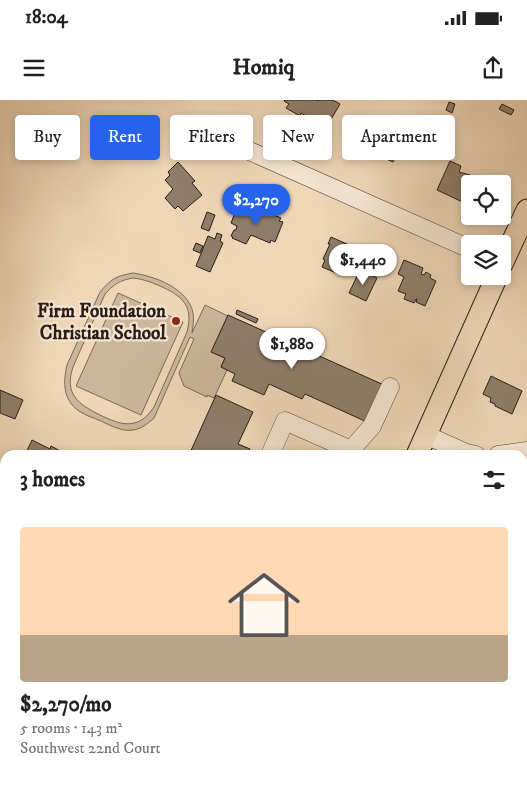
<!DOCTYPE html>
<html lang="en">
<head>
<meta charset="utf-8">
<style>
	body { margin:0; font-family:"IM FELL DW Pica",serif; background:#f6f6f6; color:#222; height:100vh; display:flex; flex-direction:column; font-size:19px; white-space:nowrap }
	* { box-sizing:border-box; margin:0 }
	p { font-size:16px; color:#767676 }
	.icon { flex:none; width:28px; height:28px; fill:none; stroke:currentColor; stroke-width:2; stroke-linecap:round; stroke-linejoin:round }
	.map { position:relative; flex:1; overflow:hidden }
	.sheet { position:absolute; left:0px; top:350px; width:528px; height:336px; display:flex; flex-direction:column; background:#fff; border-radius:15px 15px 0 0; box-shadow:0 2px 8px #0003 }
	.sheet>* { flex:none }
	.banner { position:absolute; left:15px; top:15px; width:498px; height:45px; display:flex; gap:10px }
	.fabs { position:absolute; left:461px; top:75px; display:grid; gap:10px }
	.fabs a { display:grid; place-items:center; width:50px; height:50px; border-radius:5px; background:#fff; box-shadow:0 2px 8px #0003; font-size:25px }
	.price { position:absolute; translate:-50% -42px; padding:0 11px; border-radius:18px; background:#fff; color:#222; font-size:16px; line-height:32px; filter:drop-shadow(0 1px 2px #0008) }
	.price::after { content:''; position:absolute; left:50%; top:30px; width:15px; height:11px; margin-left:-8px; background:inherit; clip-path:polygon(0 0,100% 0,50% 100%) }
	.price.selected { background:#2563eb; color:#fff }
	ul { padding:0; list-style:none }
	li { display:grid; align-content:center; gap:10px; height:265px; padding:0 20px }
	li+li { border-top:1px solid #e0e0e0 }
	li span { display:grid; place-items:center; height:155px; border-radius:5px; color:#555 }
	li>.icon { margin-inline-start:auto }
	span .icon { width:90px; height:90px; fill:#fffc; stroke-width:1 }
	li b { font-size:21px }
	h2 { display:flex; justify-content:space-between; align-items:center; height:60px; padding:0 20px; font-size:21px }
	.chip { padding:0 18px; border-radius:5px; background:#fff; box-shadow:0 2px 8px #0003; font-size:18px; line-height:45px }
	.chip.selected { background:#2563eb; color:#fff }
	.status { display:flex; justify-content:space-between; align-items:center; height:35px; padding:0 25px; background:#fff; direction:ltr }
	.status svg { height:14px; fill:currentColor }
	header { display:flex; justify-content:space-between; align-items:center; height:65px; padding:0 20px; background:#fff; font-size:22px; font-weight:700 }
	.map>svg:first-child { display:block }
</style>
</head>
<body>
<div class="status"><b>18:04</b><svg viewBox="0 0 49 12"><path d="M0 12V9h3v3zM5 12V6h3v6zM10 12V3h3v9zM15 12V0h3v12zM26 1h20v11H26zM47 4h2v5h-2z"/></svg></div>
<header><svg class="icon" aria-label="menu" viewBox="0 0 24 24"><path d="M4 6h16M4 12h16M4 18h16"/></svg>Homiq<svg class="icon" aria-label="share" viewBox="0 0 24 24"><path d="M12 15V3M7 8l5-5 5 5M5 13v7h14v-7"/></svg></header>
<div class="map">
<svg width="527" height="686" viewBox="0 0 527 686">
	<rect width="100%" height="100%" fill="#eed6b6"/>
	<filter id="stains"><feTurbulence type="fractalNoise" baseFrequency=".004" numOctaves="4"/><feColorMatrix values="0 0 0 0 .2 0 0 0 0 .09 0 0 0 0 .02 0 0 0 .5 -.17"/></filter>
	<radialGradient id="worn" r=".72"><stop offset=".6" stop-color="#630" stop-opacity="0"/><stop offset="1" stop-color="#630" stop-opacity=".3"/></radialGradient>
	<path fill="#ccb69b" stroke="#7a6958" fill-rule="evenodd" d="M133,173C154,176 188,188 193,213C194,219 193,226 192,233L205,205L228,216L212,252L225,258L221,267L227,270L214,298L207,295V297L184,286L179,273L194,239L190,237L154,318C135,336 123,332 101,321C94,318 86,316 79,311C63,300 63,283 67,265L100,192C111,179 116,176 133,173ZM133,178C143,179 151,182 160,186C182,196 194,205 187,232L154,307C139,330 122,326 100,315C78,304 64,294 73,267L105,194C113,185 120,180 133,178Z
		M118,193L183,222L141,315L76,286Z"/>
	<path fill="#8f7d69" stroke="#281c16" d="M285,0H316L318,1L319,0H333L340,4L322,35L303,25L308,17L301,13L300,16L286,8L289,4L284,1Z
		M449,2L455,4L452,13L446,10Z
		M502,4L514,10L511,15L499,9Z
		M377,19L399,28L402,23L412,28L410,33L413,34L408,47L401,44L393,62L380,56L383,48L367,43Z
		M450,61L461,66L459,72L470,75V77L476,80L475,84H470V94L467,100L468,101L467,104L437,90Z
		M178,62L195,81L192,83L202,95L183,111L178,106L175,109L165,98L173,89L165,80L170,75L168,72Z
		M237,108L256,115L257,111L262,113L264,111L281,118L279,121L283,122L275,142L271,140L270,143L251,135L246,144L232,138L233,137L231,136L234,130H236L237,126L231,123Z
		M207,112L215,115L209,131L201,128Z
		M217,133L222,135L220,141L223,143L210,172L196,166L208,136L215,139Z
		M331,137L367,153L362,167L355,164L353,168L343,164L339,174L322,167L325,160L323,159L330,144H328Z
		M196,143L203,146L200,153L193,150Z
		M404,160L423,168L421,174L424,175L426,172L431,175L430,178L436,181L425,206L416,202L417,199H416L414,203L404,199L406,194L398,191L404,177L398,174Z
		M360,170L377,178L366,201L349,193Z
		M237,210L258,219L256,223L236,214Z
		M228,215L384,285L367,322L305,294L302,299L269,284L264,295L232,281L235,274L221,267L225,258L211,252Z
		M491,276L522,291L512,314L495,306V304L490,302L491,298L483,294Z
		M0,290L23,300L15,319L0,313Z
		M216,295L253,312L238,344L250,349L247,355H189Z
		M32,340L50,349L51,346L64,353L63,354L64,355H25Z
		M525,380L527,384V415L522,417V381Z
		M5,450V473L0,471L2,468H0V456L2,452L4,453Z
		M522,469L526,471L527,470V517L524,516L522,519Z"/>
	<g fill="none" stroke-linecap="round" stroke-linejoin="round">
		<g stroke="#5a4a3e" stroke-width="19">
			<path id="minor" d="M245,49L470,149
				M426,335L466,353L476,355
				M351,350L372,326L390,287
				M270,355L285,321L351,350L349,355
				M498,355L527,351
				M0,409L5,411"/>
		</g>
		<g stroke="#281c16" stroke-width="23">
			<path id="major" d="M502,164L527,110
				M417,355L497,176
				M268,686L270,681"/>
		</g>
		<use href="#minor" stroke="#f4e4d0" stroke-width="18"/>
		<use href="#major" stroke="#eed6b6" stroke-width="21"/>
	</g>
	<circle fill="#8f2418" stroke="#f4e4d0" stroke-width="2" cx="176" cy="221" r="5"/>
	<g text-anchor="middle" stroke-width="4.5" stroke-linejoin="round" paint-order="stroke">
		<g font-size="19" font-weight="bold" fill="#281c16" stroke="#f4e4d0" text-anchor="end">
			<text x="166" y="217">Firm Foundation<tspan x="166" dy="22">Christian School</tspan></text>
		</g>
	</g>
	<rect width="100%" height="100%" filter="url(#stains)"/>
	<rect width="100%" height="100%" fill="url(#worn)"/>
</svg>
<div class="fabs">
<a><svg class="icon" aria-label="locate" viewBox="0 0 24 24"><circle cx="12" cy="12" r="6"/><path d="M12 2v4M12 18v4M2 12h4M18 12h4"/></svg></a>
<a><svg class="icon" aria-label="layers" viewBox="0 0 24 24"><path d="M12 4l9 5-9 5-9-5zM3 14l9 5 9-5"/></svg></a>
</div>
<b class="price selected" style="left:256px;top:126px">$2,270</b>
<b class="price" style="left:363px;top:186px">$1,440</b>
<b class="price" style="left:292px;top:270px">$1,880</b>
<div class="banner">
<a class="chip">Buy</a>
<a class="chip selected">Rent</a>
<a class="chip">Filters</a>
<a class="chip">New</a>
<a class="chip">Apartment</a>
</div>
<section class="sheet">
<h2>3 homes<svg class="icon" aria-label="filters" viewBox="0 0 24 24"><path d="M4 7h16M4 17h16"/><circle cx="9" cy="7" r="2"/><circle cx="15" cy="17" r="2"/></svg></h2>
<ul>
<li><span style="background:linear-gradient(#ffd9b3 70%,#b9a48a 0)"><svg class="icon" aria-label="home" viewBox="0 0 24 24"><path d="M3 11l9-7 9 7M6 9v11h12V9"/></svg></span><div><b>$2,270/mo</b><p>5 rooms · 143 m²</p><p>Southwest 22nd Court</p></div></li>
</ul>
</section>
</div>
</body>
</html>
